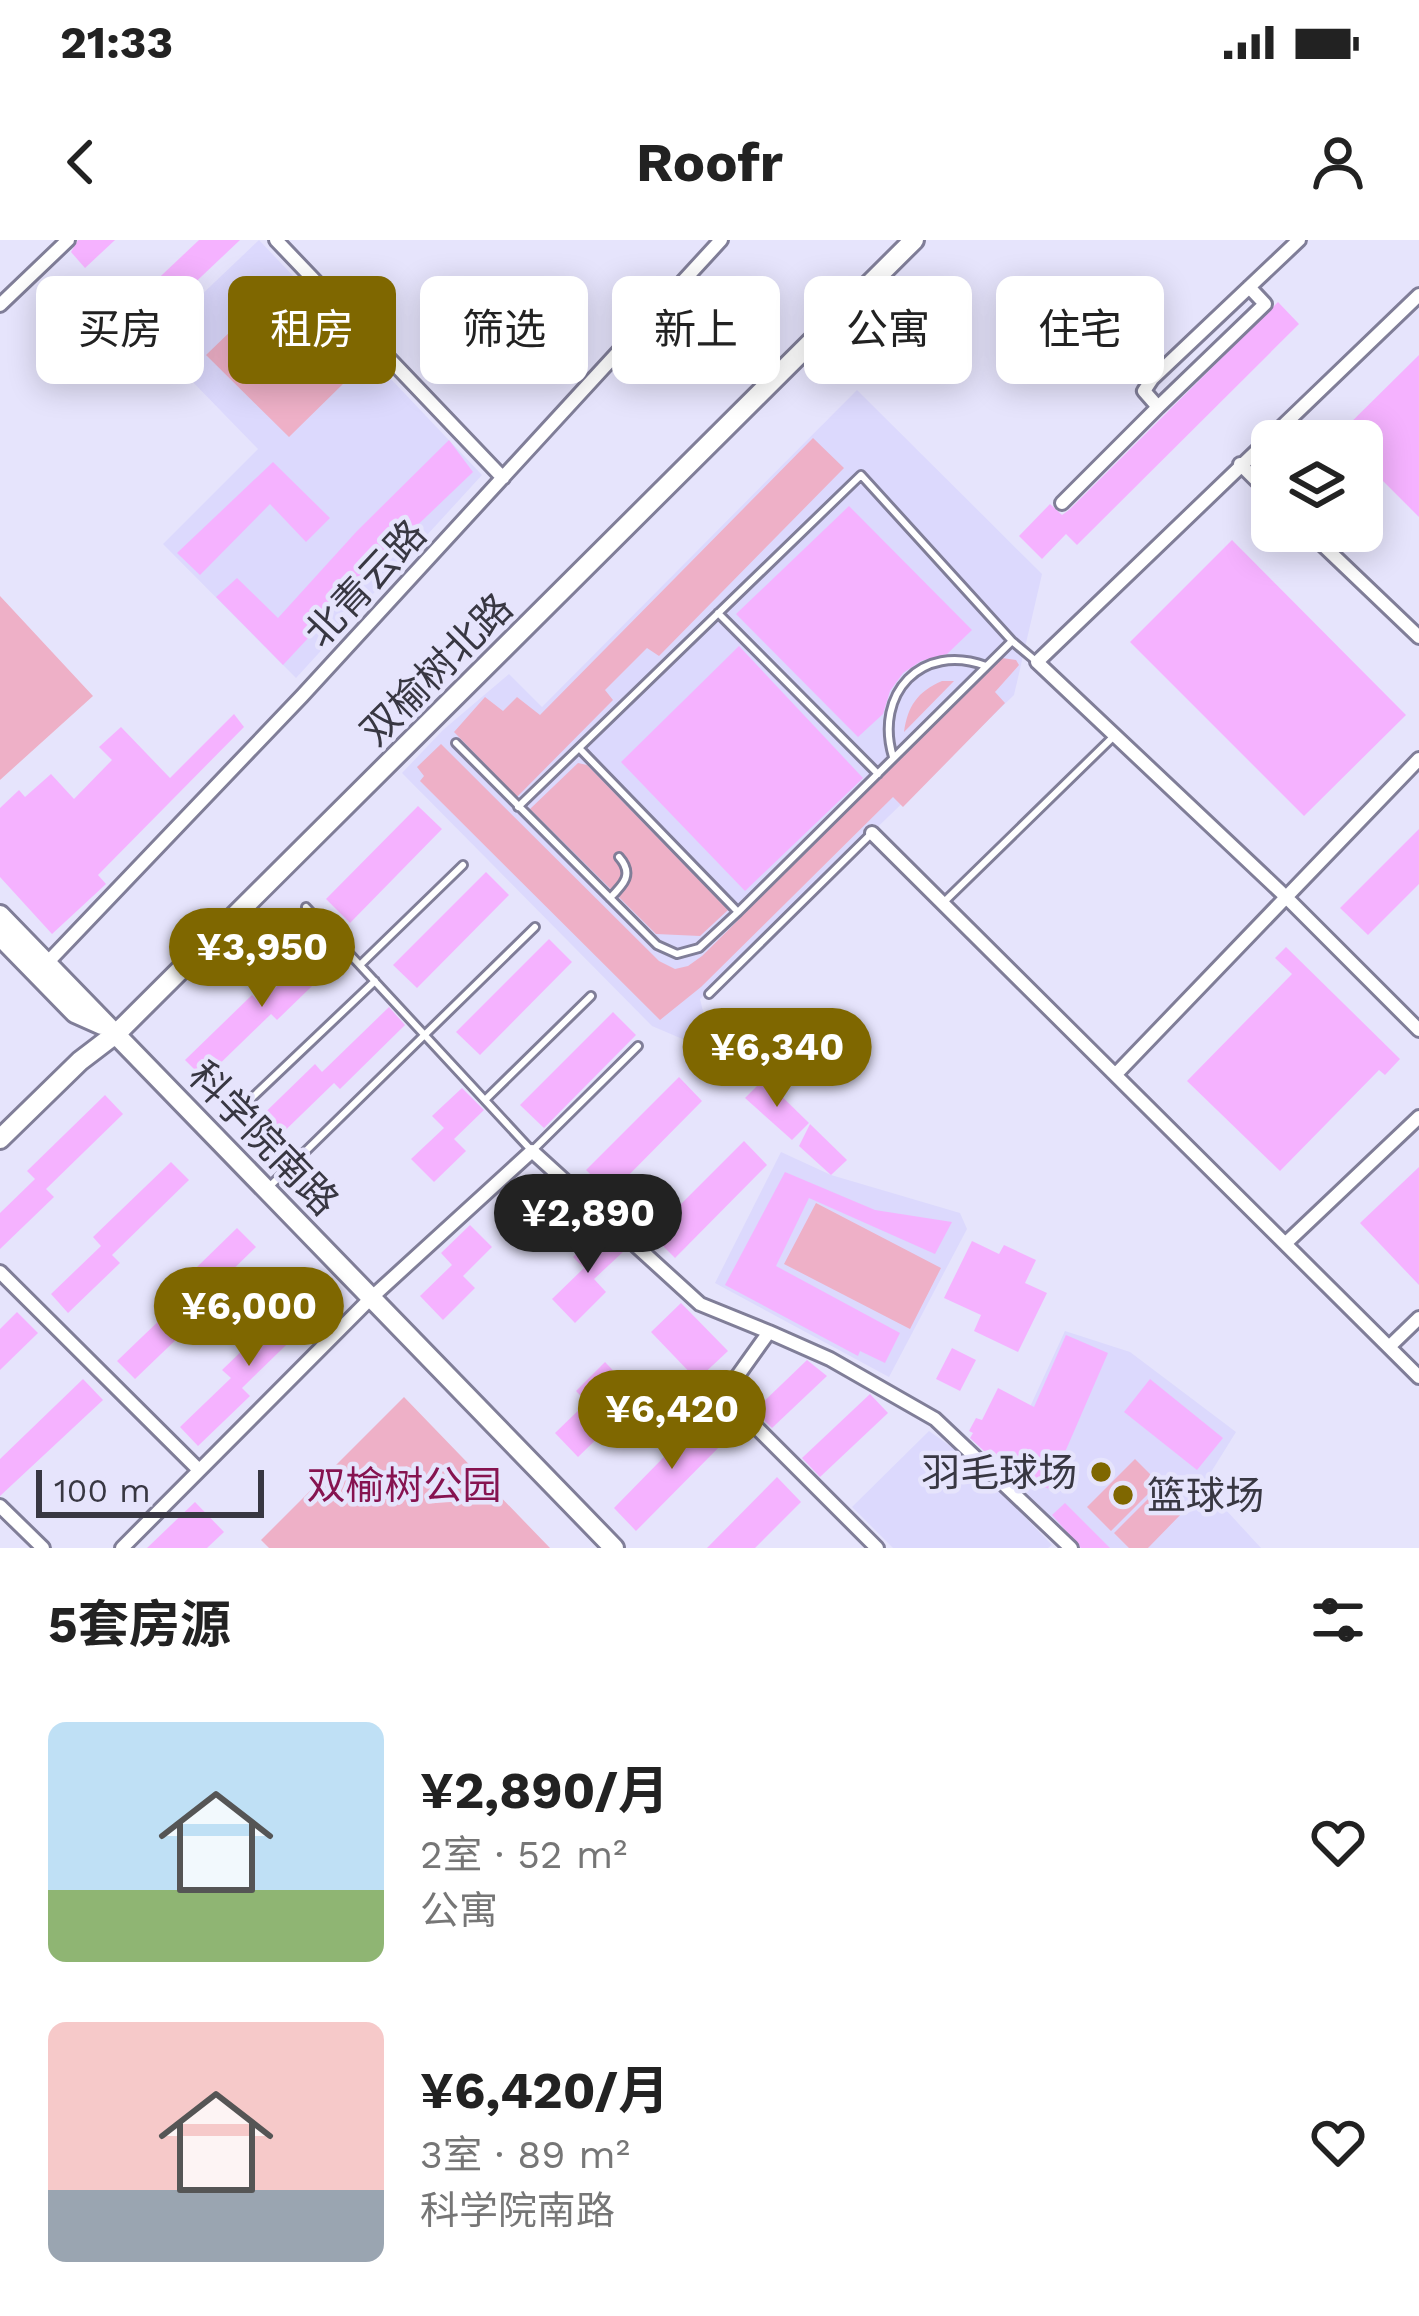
<!DOCTYPE html>
<html lang="zh">
<head>
<meta charset="utf-8">
<style>
	body { margin:0; font-family:"Work Sans","Noto Sans SC",sans-serif; background:#f6f6f6; color:#222; height:100vh; display:flex; flex-direction:column; font-size:45px; white-space:nowrap }
	* { box-sizing:border-box; margin:0 }
	p { font-size:39px; color:#767676 }
	.icon { flex:none; width:66px; height:66px; fill:none; stroke:currentColor; stroke-width:2; stroke-linecap:round; stroke-linejoin:round }
	.map { position:relative; height:1308px; overflow:hidden }
	.drawer { display:flex; flex-direction:column; background:#fff; flex:1 }
	.drawer>* { flex:none }
	.top-card { position:absolute; left:36px; top:36px; width:1347px; height:108px; display:flex; gap:24px }
	.buttons { position:absolute; left:1251px; top:180px; display:grid; gap:24px }
	.buttons a { display:grid; place-items:center; width:132px; height:132px; border-radius:18px; background:#fff; box-shadow:0 6px 30px #0003; font-size:60px }
	.scale { position:absolute; left:36px; bottom:30px; width:228px; box-sizing:border-box; padding-left:12px; border:6px solid #383742; border-top:0; font-size:33px; line-height:42px; white-space:nowrap; color:#383742; -webkit-text-stroke:9px #e6e4fc; paint-order:stroke }
	.price { position:absolute; translate:-50% -102px; padding:0 27px; border-radius:42px; background:#7f6700; color:#fff; font-size:39px; line-height:78px; filter:drop-shadow(0 3px 6px #0008) }
	.price::after { content:''; position:absolute; left:50%; top:72px; width:36px; height:27px; margin-left:-18px; background:inherit; clip-path:polygon(0 0,100% 0,50% 100%) }
	.price.current { background:#222; color:#fff }
	ul { padding:0; list-style:none }
	li { display:flex; align-items:center; gap:36px; height:300px; padding:0 48px }
	li span { display:grid; place-items:center; flex:none; width:336px; height:240px; border-radius:18px; color:#555 }
	li>.icon { margin-inline-start:auto }
	span .icon { width:144px; height:144px; fill:#fffc; stroke-width:1 }
	li b { font-size:51px }
	h2 { display:flex; justify-content:space-between; align-items:center; height:144px; padding:0 48px; font-size:51px }
	.chip { padding:0 42px; border-radius:18px; background:#fff; box-shadow:0 6px 30px #0003; font-size:42px; line-height:108px }
	.chip.current { background:#7f6700; color:#fff }
	.status { display:flex; justify-content:space-between; align-items:center; height:84px; padding:0 60px; background:#fff; direction:ltr }
	.status svg { height:33px; fill:currentColor }
	header { display:flex; justify-content:space-between; align-items:center; height:156px; padding:0 48px; background:#fff; font-size:54px; font-weight:700 }
	.map>svg:first-child { display:block }
</style>
</head>
<body>
<div class="status"><b>21:33</b><svg viewBox="0 0 49 12"><path d="M0 12V9h3v3zM5 12V6h3v6zM10 12V3h3v9zM15 12V0h3v12zM26 1h20v11H26zM47 4h2v5h-2z"/></svg></div>
<header><svg class="icon" aria-label="back" viewBox="0 0 24 24"><path d="M15 5l-7 7 7 7"/></svg>Roofr<svg class="icon" aria-label="person" viewBox="0 0 24 24"><circle cx="12" cy="8" r="4"/><path d="M4 21q1-7 8-7t8 7"/></svg></header>
<div class="map">
<svg width="1419" height="1308" viewBox="0 0 1419 1308">
	<rect width="100%" height="100%" fill="#e6e4fc"/>
	<path fill="#dcd9fd" d="M259,0L482,235L296,438L163,304L258,209L153,101Z
		M857,150L1042,334L1014,455L700,759L713,812L652,786L402,533L443,490L509,434L542,467Z
		M781,912L831,935L960,973L967,989L889,1137L715,1043Z
		M1065,1091L1130,1112L1236,1192L1203,1245L1261,1308H1075L999,1234Z
		M929,1191L970,1220L1052,1305L1048,1308H893L852,1267Z"/>
	<path fill="#eeb0c7" d="M264,59L345,142L289,197L206,115Z
		M813,198L844,228L659,416L647,408L605,450L613,460L517,557L454,492L485,457L503,471L517,457L540,475Z
		M0,356L93,456L0,540Z
		M1002,418L1016,420L1019,425L995,452L1005,463L903,567L893,557L701,747L660,780L420,541L424,536L417,527L441,504L659,721L675,729L688,726L702,716Z
		M942,441H954L904,492C908,466 917,452 942,441Z
		M578,523L587,525L728,670L700,696L656,694L530,569Z
		M816,963L941,1028L910,1089L784,1024Z
		M404,1157L550,1308H269L261,1300Z
		M1135,1219L1159,1243L1111,1291L1087,1267Z
		M1162,1245L1186,1269L1148,1308H1129L1114,1293Z"/>
	<path fill="#f5b2ff" d="M78,0H115L85,28L71,12Z
		M199,0H240L147,88L127,68Z
		M1278,62L1299,84L1077,305L1066,294L1042,319L1019,296L1050,264L1062,275L1069,270Z
		M1419,115V277L1362,220V201H1332Z
		M449,200L473,232L381,320L283,425L216,357L237,338L278,378L357,291Z
		M273,222L330,278L306,302L270,264L200,335L177,313Z
		M849,266L972,390L947,414L921,421L903,433L890,451L883,474L858,497L736,374Z
		M1232,300L1406,475L1304,576L1130,402Z
		M739,406L863,538L745,651L621,522Z
		M234,474L244,487L98,635L106,644L52,694L0,637V568L19,550L25,557L51,534L74,559L112,520L99,507L121,487L170,538Z
		M418,566L442,589L350,683L326,659Z
		M1419,589V644L1368,695L1340,668Z
		M486,632L509,655L417,748L393,725Z
		M325,699L342,717L277,780L271,774L204,839L185,820L252,755L260,763Z
		M549,699L572,722L480,815L456,792Z
		M1286,707L1400,819L1385,835L1379,830L1280,931L1187,841L1292,734L1275,718Z
		M389,767L405,785L340,849L334,843L267,908L248,889L315,824L322,832Z
		M613,772L636,795L544,888L520,865Z
		M679,837L702,861L610,954L586,930Z
		M764,839L809,883L792,900L745,858Z
		M462,848L484,870L454,899L466,911L434,942L411,919L444,888L432,876Z
		M105,855L123,874L46,949L54,957L0,1009V973L35,939L27,931Z
		M810,884L847,920L831,935L799,906Z
		M744,901L767,925L675,1018L651,994Z
		M171,922L189,940L112,1015L120,1023L68,1073L51,1054L101,1006L93,997Z
		M1419,927V1045L1360,983Z
		M785,932L875,970L952,982L935,1014L809,958L776,1026L900,1093L885,1123L860,1111L858,1116L725,1045Z
		M470,985L492,1007L463,1036L475,1048L443,1080L420,1056L452,1025L441,1013Z
		M237,988L256,1007L179,1082L186,1090L135,1139L117,1121L168,1072L159,1064Z
		M601,988L624,1011L594,1039L606,1052L575,1083L552,1059L584,1028L573,1017Z
		M972,1001L999,1014L1004,1005L1036,1020L1025,1043L1047,1053L1018,1112L974,1091L981,1075L944,1058Z
		M301,1054L319,1073L242,1148L250,1156L198,1206L180,1187L231,1138L222,1130Z
		M681,1063L728,1111L697,1140L651,1092Z
		M17,1072L38,1093L0,1130V1089Z
		M1066,1095L1108,1113L1049,1249L1007,1231L1010,1224L984,1211L970,1198L973,1193L969,1191L976,1178L982,1180L998,1148L1034,1167Z
		M952,1108L976,1120L960,1151L936,1139Z
		M807,1120L827,1136L772,1188L754,1171Z
		M605,1122L627,1145L598,1174L610,1186L578,1217L555,1193L587,1162L576,1151Z
		M83,1139L103,1160L0,1256V1219Z
		M1150,1139L1223,1198L1197,1230L1124,1172Z
		M870,1154L888,1173L820,1237L802,1218Z
		M707,1173L730,1196L636,1291L614,1268Z
		M777,1237L801,1262L755,1308H707Z
		M195,1262L224,1292L207,1308H147Z
		M1065,1263L1110,1308H1081L1052,1275Z"/>
	<g fill="none" stroke-linecap="round" stroke-linejoin="round">
		<g stroke="#807e98" stroke-width="12">
			<path id="lane" d="M718,373L878,534
				M456,503L657,705L677,714L699,708L738,672L1012,401
				M580,509L738,672
				M893,517C874,454 921,402 986,426
				M518,567L861,235L1012,401L1037,422
				M610,658C624,644 634,634 619,617
				M943,663L1112,498
				M306,667L532,911L638,806
				M360,725L463,625
				M709,754L872,593
				M485,860L591,756
				M235,874L375,741
				M270,946L535,687"/>
		</g>
		<g stroke="#807e98" stroke-width="18">
			<path id="street" d="M276,0L503,238
				M1249,47L1265,64L1158,167L1144,151L1152,139L1299,0
				M1419,55L1037,422L1285,656L1419,790
				M0,65L68,0
				M1240,224L1272,256
				M1062,263L1158,167
				M1308,291L1419,397
				M872,593L1419,1137
				M47,723L302,456L721,0
				M1117,833L1419,519
				M1286,1003L1419,877
				M0,1032L199,1230
				M1390,1106L1419,1078
				M0,1266L43,1308
				M122,1308L371,1058L532,911L700,1064L769,1092
				M877,1308L724,1155L769,1092L830,1119L935,1179L1071,1308"/>
		</g>
		<g stroke="#807e98" stroke-width="24">
			<path id="secondary" d="M0,675L614,1308
				M0,696L75,773L102,785
				M0,899L80,821L118,792L914,0"/>
		</g>
		<use href="#lane" stroke="#fff" stroke-width="6"/>
		<use href="#street" stroke="#fff" stroke-width="12"/>
		<use href="#secondary" stroke="#fff" stroke-width="18"/>
	</g>
	<g fill="#7f6700" stroke="#e6e4fc" stroke-width="4.5">
		<circle cx="1101" cy="1232" r="12"/>
		<circle cx="1123" cy="1255" r="12"/>
	</g>
	<g text-anchor="middle" stroke-width="9" stroke-linejoin="round" paint-order="stroke">
		<g font-size="39" fill="#383742" stroke="#e6e4fc">
			<text transform="translate(365 343) rotate(-47)" y="14">北青云路</text>
			<text transform="translate(436 429) rotate(-45)" y="14">双榆树北路</text>
			<text transform="translate(264 898) rotate(46)" y="14">科学院南路</text>
		</g>
		<g font-size="39" fill="#383742" stroke="#e6e4fc" text-anchor="end">
			<text x="1077" y="1246">羽毛球场</text>
			<text x="1147" y="1269" text-anchor="start">篮球场</text>
		</g>
		<g font-size="39" fill="#861350" stroke="#e6e4fc">
			<text x="404" y="1259">双榆树公园</text>
		</g>
	</g>
</svg>
<div class="buttons">
<a><svg class="icon" aria-label="layers" viewBox="0 0 24 24"><path d="M12 4l9 5-9 5-9-5zM3 14l9 5 9-5"/></svg></a>
</div>
<div class="scale">100 m</div>
<b class="price" style="left:262px;top:770px">¥3,950</b>
<b class="price" style="left:777px;top:870px">¥6,340</b>
<b class="price current" style="left:588px;top:1036px">¥2,890</b>
<b class="price" style="left:249px;top:1129px">¥6,000</b>
<b class="price" style="left:672px;top:1232px">¥6,420</b>
<div class="top-card">
<a class="chip">买房</a>
<a class="chip current">租房</a>
<a class="chip">筛选</a>
<a class="chip">新上</a>
<a class="chip">公寓</a>
<a class="chip">住宅</a>
</div>
</div>
<section class="drawer">
<h2>5套房源<svg class="icon" aria-label="filters" viewBox="0 0 24 24"><path d="M4 7h16M4 17h16"/><circle cx="9" cy="7" r="2"/><circle cx="15" cy="17" r="2"/></svg></h2>
<ul>
<li><span style="background:linear-gradient(#bfe0f5 70%,#8fb573 0)"><svg class="icon" aria-label="home" viewBox="0 0 24 24"><path d="M3 11l9-7 9 7M6 9v11h12V9"/></svg></span><div><b>¥2,890/月</b><p>2室 · 52 m²</p><p>公寓</p></div><svg class="icon" aria-label="heart" viewBox="0 0 24 24"><path d="M12 20l-8-8c-3-5 5-10 8-4 3-6 11-1 8 4z"/></svg></li>
<li><span style="background:linear-gradient(#f6c9c9 70%,#9aa5b1 0)"><svg class="icon" aria-label="home" viewBox="0 0 24 24"><path d="M3 11l9-7 9 7M6 9v11h12V9"/></svg></span><div><b>¥6,420/月</b><p>3室 · 89 m²</p><p>科学院南路</p></div><svg class="icon" aria-label="heart" viewBox="0 0 24 24"><path d="M12 20l-8-8c-3-5 5-10 8-4 3-6 11-1 8 4z"/></svg></li>
</ul>
</section>
</body>
</html>
